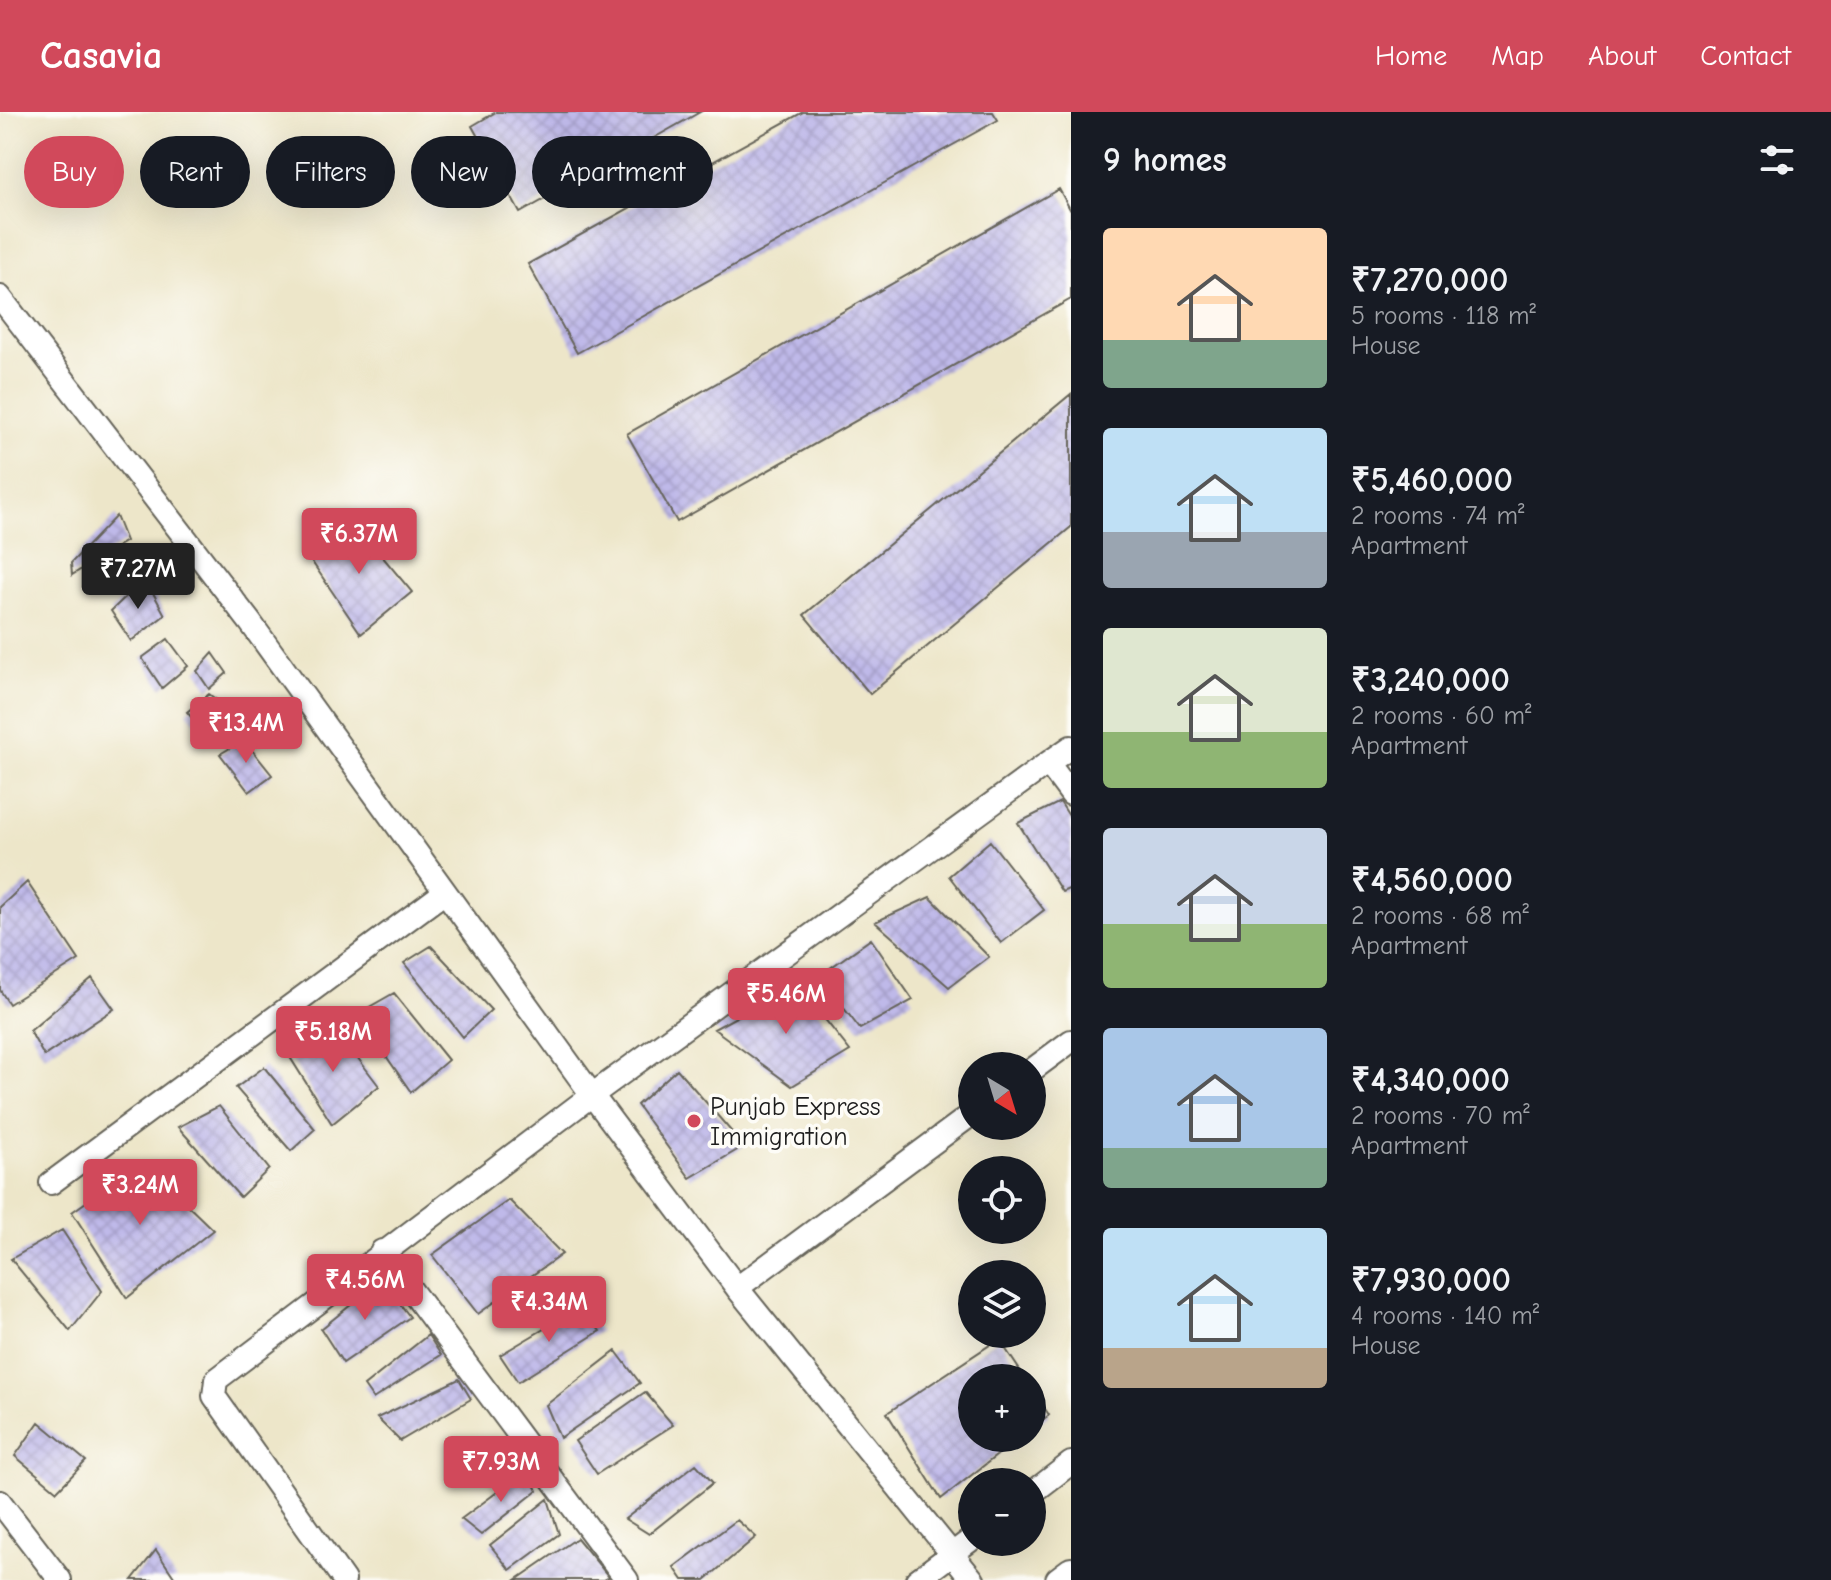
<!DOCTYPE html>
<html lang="en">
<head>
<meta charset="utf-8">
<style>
	body { margin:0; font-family:"Comic Neue",sans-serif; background:#20242c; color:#f1f3f6; height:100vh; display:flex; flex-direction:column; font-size:30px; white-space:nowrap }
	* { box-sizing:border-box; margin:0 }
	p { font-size:26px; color:#9ea1a6 }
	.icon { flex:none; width:44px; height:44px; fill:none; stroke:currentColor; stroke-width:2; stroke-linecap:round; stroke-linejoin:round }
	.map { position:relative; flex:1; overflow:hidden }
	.details { display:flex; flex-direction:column; background:#171b24; width:760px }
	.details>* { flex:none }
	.banner { position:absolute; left:24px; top:24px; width:760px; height:72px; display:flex; gap:16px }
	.needle { width:52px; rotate:142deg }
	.tools { position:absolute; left:958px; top:940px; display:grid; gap:16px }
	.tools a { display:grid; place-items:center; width:88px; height:88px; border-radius:50%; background:#171b24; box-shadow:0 8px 32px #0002; font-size:40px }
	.price { position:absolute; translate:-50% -68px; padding:0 18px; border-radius:8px; background:#d1495b; color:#fff; font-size:26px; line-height:52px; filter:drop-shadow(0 2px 4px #0008) }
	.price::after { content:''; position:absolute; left:50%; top:48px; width:24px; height:18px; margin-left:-12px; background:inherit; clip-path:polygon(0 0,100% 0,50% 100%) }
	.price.selected { background:#222; color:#fff }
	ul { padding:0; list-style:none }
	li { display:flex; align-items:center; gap:24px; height:200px; padding:0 32px }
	li span { display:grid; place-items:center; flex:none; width:224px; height:160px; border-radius:8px; color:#555 }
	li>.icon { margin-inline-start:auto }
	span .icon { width:96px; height:96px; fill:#fffc; stroke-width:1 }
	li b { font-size:34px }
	h2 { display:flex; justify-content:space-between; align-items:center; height:96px; padding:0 32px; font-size:34px }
	.chip { padding:0 28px; border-radius:36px; background:#171b24; box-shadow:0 8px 32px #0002; font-size:28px; line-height:72px }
	.chip.selected { background:#d1495b; color:#fff }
	header { display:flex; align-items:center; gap:48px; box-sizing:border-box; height:112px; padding:0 40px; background:#d1495b; color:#fff }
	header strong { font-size:38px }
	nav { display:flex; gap:44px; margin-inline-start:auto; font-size:28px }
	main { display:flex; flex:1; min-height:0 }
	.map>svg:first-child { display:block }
</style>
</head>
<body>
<header>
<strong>Casavia</strong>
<nav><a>Home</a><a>Map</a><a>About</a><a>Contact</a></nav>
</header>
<main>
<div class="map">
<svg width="1071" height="1468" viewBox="0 0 1071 1468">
	<defs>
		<pattern id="building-cross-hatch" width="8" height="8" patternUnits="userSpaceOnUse" patternTransform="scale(2)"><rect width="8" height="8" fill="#bfb9e9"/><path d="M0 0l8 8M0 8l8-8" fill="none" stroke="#a49ec7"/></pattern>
	</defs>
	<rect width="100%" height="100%" fill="#fdfcf7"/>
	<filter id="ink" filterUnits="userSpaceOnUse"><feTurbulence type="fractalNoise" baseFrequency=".0125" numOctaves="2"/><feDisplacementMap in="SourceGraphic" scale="16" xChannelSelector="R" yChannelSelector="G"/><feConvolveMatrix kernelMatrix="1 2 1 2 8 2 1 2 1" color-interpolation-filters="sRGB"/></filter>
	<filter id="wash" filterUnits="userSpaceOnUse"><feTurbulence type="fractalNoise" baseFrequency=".006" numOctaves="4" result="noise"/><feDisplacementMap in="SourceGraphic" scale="32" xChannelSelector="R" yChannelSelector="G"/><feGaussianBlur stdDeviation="1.8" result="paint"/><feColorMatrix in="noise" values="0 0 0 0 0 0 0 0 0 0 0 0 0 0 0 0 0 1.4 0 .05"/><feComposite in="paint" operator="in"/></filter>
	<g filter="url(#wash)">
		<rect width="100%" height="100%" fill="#ede6c9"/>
		<g id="blocks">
			<path fill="url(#building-cross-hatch)" d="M496,0H700L520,101L472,14Z
				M803,0H993L998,8L577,241L528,152Z
				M1059,77L1071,99V187L677,410L627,322Z
				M1071,282V415L870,582L804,503Z
				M116,404L126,429L72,463L71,451Z
				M351,407L412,480L361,522L308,444Z
				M145,466L165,503L131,529L111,499Z
				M168,527L188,554L162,576L142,546Z
				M213,541L227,561L209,577L197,559Z
				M209,582L233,601L206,623L187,600Z
				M244,628L272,663L249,680L220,642Z
				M1060,690L1071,707V776L1062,780L1018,711Z
				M990,729L1044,798L1001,831L949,764Z
				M27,770L79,848L9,892L0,878V795Z
				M930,785L989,845L949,875L875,810Z
				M871,827L913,888L860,917L819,864Z
				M431,834L491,898L463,925L404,851Z
				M92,866L114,897L44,944L30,919Z
				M797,872L850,939L792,974L714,917Z
				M394,881L448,948L411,980L357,902Z
				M335,916L379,974L332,1012L288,942Z
				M264,955L315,1017L291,1039L236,976Z
				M677,957L744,1034L690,1066L637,993Z
				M219,994L269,1057L240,1085L178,1015Z
				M138,1053L147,1054L213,1118L127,1186L72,1100Z
				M509,1088L562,1142L478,1202L432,1143Z
				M62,1118L102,1179L70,1219L11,1147Z
				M382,1168L410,1205L343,1251L321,1217Z
				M581,1195L600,1219L518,1270L500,1243Z
				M428,1223L441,1243L373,1287L364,1274Z
				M999,1227L1025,1266H972V1326H1019L941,1387L887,1301Z
				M616,1239L640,1271L560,1326L546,1293Z
				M459,1267L471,1287L400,1329L377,1306Z
				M1032,1277L1049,1303L1032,1316Z
				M645,1280L673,1313L597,1362L575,1329Z
				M39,1310L86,1349L57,1379L15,1344Z
				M696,1352L713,1371L649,1422L625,1407Z
				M528,1357L537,1379L481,1423L461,1407Z
				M548,1387L559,1422L510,1458L490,1433Z
				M737,1408L756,1425L705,1468H683L674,1455Z
				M577,1426L609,1465L604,1468H516Z
				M156,1438L176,1468H132Z"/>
		</g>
	</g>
	<g filter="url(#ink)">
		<use href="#blocks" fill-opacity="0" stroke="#656359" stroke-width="2"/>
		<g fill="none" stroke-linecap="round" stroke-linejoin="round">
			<g stroke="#656359" stroke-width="26">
				<path id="minor" d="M0,185L250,510L592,983L216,1268L214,1284L344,1468
					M1048,651L1071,635
					M1032,958L1071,929
					M51,1071L445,780
					M382,1139L627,1468
					M737,1176L972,1002
					M1032,1381L1071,1351
					M0,1390L60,1468
					M917,1468L972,1427
					M973,1468L737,1176L592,983L1048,651L1071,682"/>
			</g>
			<g stroke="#656359" stroke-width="30">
				<path id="tertiary" d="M1059,1468L1071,1459"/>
			</g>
			<use href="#minor" stroke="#fff" stroke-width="22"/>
			<use href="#tertiary" stroke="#fff" stroke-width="26"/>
		</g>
	</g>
	<circle fill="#d1495b" stroke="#fdfcf7" stroke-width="3" cx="694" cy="1009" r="8"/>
	<g text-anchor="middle" stroke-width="7" stroke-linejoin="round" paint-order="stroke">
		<g font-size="26" fill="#1c1c1c" stroke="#fdfcf7" text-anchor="start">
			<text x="710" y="1003">Punjab Express<tspan x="710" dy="30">Immigration</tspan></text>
		</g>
	</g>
</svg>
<div class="tools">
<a><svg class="needle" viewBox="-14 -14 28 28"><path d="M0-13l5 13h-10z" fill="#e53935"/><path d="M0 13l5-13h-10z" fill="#9ea1a6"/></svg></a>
<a><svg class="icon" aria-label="locate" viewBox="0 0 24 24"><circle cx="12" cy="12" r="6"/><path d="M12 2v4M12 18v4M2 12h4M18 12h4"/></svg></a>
<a><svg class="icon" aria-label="layers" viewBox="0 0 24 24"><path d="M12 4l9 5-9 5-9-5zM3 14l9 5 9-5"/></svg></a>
<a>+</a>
<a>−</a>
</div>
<b class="price" style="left:359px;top:464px">₹6.37M</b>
<b class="price selected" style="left:138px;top:499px">₹7.27M</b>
<b class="price" style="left:246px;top:653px">₹13.4M</b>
<b class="price" style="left:786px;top:924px">₹5.46M</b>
<b class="price" style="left:333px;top:962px">₹5.18M</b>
<b class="price" style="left:140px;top:1115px">₹3.24M</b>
<b class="price" style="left:365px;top:1210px">₹4.56M</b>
<b class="price" style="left:549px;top:1232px">₹4.34M</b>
<b class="price" style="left:501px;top:1392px">₹7.93M</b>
<div class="banner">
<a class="chip selected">Buy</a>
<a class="chip">Rent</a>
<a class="chip">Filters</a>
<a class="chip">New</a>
<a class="chip">Apartment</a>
</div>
</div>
<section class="details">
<h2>9 homes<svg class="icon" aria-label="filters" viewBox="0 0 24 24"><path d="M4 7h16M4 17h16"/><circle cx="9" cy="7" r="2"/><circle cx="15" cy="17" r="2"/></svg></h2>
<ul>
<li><span style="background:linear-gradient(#ffd9b3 70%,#7fa58c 0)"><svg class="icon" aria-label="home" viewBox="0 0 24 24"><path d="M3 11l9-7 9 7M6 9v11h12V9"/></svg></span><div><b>₹7,270,000</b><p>5 rooms · 118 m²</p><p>House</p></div></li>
<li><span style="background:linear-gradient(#bfe0f5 65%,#9aa5b1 0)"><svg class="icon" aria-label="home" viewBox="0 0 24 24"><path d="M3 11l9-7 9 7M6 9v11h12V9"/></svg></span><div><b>₹5,460,000</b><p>2 rooms · 74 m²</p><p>Apartment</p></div></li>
<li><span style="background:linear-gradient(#dfe7d0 65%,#8fb573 0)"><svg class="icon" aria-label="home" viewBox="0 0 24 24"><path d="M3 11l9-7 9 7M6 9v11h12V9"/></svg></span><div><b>₹3,240,000</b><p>2 rooms · 60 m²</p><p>Apartment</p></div></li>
<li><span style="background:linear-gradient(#c9d6e8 60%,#8fb573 0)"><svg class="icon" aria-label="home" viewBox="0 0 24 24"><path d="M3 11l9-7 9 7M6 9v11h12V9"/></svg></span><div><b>₹4,560,000</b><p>2 rooms · 68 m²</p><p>Apartment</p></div></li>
<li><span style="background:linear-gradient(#a9c7e8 75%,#7fa58c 0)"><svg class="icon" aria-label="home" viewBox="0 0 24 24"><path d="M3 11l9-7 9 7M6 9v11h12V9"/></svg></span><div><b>₹4,340,000</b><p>2 rooms · 70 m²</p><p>Apartment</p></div></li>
<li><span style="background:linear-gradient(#bfe0f5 75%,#b9a48a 0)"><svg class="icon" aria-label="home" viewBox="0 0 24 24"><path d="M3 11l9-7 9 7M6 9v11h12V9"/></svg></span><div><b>₹7,930,000</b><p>4 rooms · 140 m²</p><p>House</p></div></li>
</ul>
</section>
</main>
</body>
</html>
